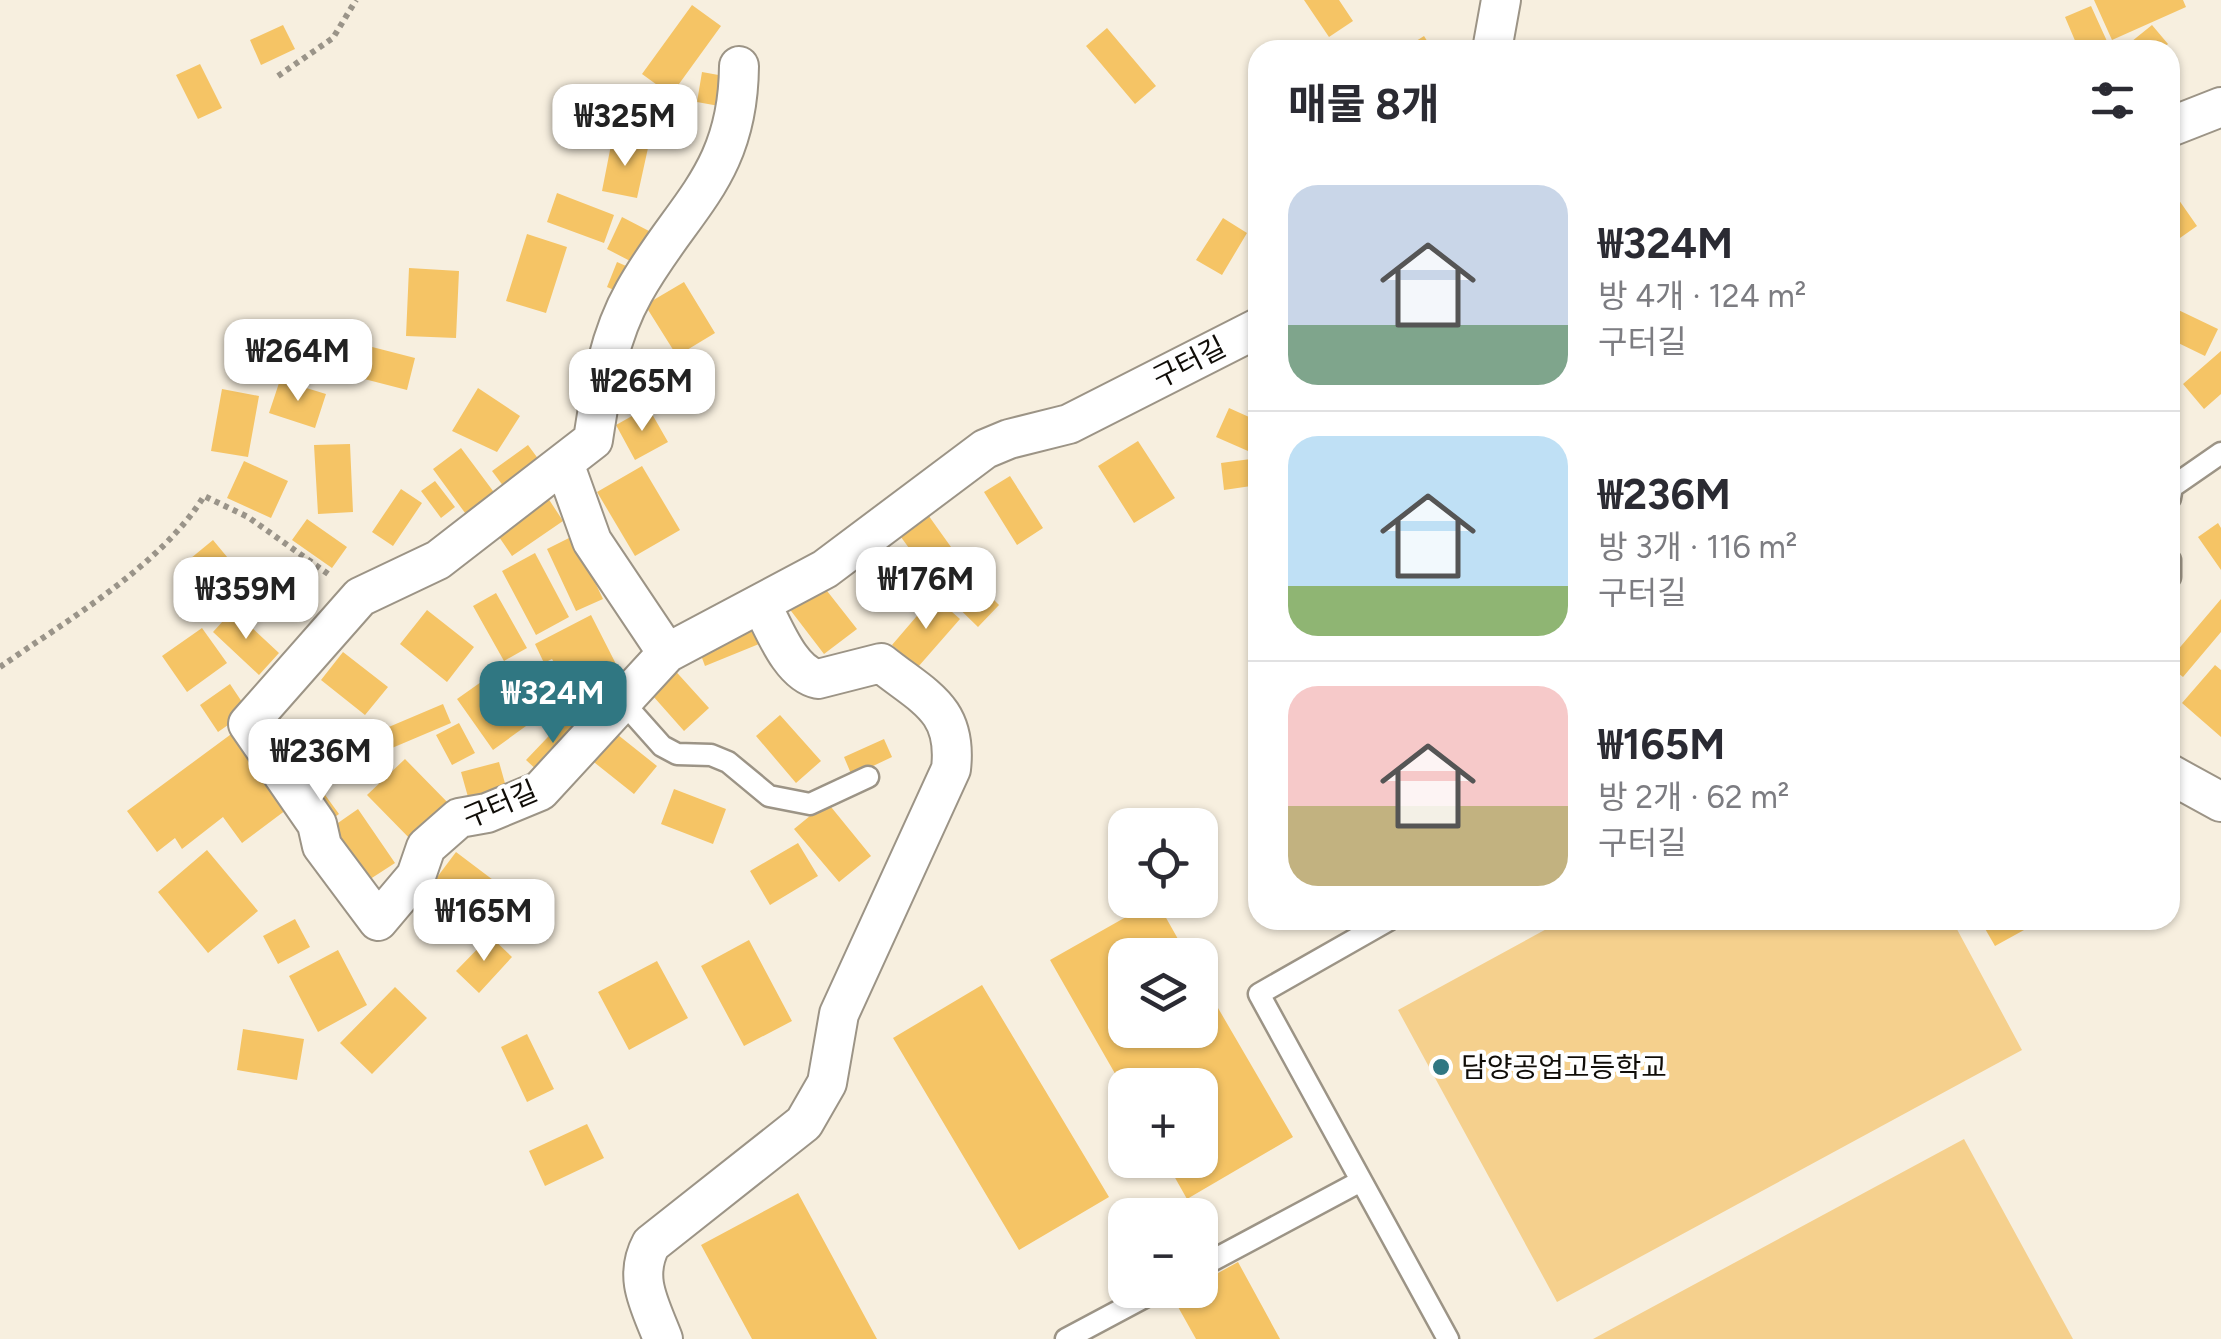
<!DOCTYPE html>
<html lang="ko">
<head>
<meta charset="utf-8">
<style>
	body { margin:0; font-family:Figtree,"Noto Sans KR",sans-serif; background:#f7f7f7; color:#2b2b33; height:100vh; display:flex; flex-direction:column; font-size:38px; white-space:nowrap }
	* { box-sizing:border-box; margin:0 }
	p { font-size:32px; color:#7c7c81 }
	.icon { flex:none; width:55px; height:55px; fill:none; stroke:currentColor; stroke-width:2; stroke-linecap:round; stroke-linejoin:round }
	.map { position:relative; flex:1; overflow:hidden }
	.side { position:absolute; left:1248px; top:40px; width:932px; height:890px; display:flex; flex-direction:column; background:#fff; border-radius:30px; box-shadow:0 2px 8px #0004 }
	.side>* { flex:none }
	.tools { position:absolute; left:1108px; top:808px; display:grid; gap:20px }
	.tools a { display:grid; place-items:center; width:110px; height:110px; border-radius:20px; background:#fff; box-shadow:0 2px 8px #0004; font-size:50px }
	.price { position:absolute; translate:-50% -85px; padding:0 22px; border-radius:20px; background:#fff; color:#222; font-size:32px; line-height:65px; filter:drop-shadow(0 2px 5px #0008) }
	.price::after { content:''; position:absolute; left:50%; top:60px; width:30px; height:22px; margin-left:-15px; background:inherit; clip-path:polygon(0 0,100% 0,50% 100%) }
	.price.current { background:#307782; color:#fff }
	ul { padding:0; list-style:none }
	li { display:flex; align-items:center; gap:30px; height:250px; padding:0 40px }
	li+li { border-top:2px solid #e1e1e2 }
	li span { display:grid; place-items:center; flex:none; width:280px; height:200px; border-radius:30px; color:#555 }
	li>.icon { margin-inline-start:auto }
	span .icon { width:120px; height:120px; fill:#fffc; stroke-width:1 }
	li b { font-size:42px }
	h2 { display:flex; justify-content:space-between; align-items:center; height:120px; padding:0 40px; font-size:42px }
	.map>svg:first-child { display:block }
</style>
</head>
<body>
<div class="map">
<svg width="2221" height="1339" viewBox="0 0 2221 1339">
	<rect width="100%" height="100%" fill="#f7efdf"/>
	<path fill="#f5d08d" d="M1563,920H1952L2022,1050L1557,1302L1398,1010Z
		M1964,1139L2073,1339H1593Z"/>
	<path fill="#f5c465" d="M1304,0H1339L1353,21L1329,37Z
		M2094,0H2183L2186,7L2112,40Z
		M692,5L721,26L671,95L642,74Z
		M2091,6L2111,50H2079L2065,17Z
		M283,25L295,49L261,65L250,40Z
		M2152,25L2168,44L2161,50H2121Z
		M1107,28L1156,86L1135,104L1086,46Z
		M1424,36L1433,50H1402Z
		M200,64L222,108L198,119L176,75Z
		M702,72L724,76L719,106L697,102Z
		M612,140L648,148L637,198L602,191Z
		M557,193L614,215L604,243L547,222Z
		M2174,193L2197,226L2170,245V196Z
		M622,217L649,231L634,263L607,249Z
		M1223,218L1247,233L1222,275L1196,260Z
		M527,234L567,247L546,313L506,301Z
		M617,262L633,269L623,294L607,287Z
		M409,268L459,271L456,338L406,336Z
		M684,282L715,333L677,356L645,305Z
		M2170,306L2218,329L2205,356L2170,339Z
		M345,340L415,358L407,390L337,372Z
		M2221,351V394L2204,409L2183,384Z
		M280,380L326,394L315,428L269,413Z
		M478,388L520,416L497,452L452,431Z
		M222,389L259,396L248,457L211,451Z
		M648,407L668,442L635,460L616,425Z
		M1229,408L1258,421L1248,451L1216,437Z
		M1138,441L1175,498L1134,523L1098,466Z
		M350,444L353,512L318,514L314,445Z
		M528,445L542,464L507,491L492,471Z
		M461,448L496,495L468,517L433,469Z
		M1258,458V485L1224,490L1221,463Z
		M244,461L288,481L271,518L227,498Z
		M642,466L680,530L635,556L597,492Z
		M1010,476L1043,528L1017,545L984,492Z
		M435,481L455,507L441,518L421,491Z
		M401,489L422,503L393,546L372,532Z
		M546,495L563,521L512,556L495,531Z
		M926,512L961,561L933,581L898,533Z
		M307,519L347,547L332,568L292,540Z
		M2218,523L2221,528V570L2198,537Z
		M573,536L603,599L576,611L547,549Z
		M881,539L894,561L863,579L850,557Z
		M213,540L247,581L207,613L174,572Z
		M535,553L569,617L536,635L502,571Z
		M964,570L999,605L978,627L942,592Z
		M820,582L857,629L824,654L788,607Z
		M496,593L527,648L504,661L473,606Z
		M934,596L960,619L918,667L892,645Z
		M2221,599V632L2183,677L2170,667V659Z
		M233,610L279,653L259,675L213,632Z
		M427,610L474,647L447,682L400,644Z
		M591,615L617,666L599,675L608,691L578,707L552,659L544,663L535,644Z
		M202,628L227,663L187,692L162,656Z
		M753,628L759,644L705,666L699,650Z
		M343,652L388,687L365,715L321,680Z
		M670,665L709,708L684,731L645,687Z
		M2215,665L2221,670V737L2182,703Z
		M491,675L526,726L493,750L457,699Z
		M230,684L248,711L218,732L200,705Z
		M443,704L451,723L366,759L358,740Z
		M780,715L821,761L796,783L756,736Z
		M566,718L580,732L541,774L526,760Z
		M459,723L475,753L452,765L436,735Z
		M608,727L657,766L634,794L585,755Z
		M234,732L290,807L242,843L223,817L182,849L175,838L157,852L127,811Z
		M884,739L892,757L852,776L844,757Z
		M405,759L454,809L417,846L367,795Z
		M499,762L508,794L470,804L461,772Z
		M317,784L339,814L325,824L303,794Z
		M674,789L726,809L713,844L661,824Z
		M827,802L871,856L839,882L794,829Z
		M358,809L395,863L361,885L325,832Z
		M798,843L818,876L770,905L750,871Z
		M207,850L258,911L208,953L158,892Z
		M456,852L505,889L484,917L435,880Z
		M1156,900L1187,955H1125V1030H1200V977L1293,1137L1187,1199L1165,1160H1200V1085H1125V1091L1050,960Z
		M295,919L310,947L278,964L263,936Z
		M1980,920H2042L1995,946Z
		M490,936L512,957L479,993L456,971Z
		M749,940L792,1021L744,1046L701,966Z
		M338,950L367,1005L318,1032L289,976Z
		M657,961L688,1018L629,1050L598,992Z
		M982,985L1109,1197L1019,1250L893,1038Z
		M395,987L427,1018L372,1074L340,1043Z
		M243,1029L304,1039L297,1080L237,1070Z
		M527,1034L554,1089L527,1102L501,1047Z
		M587,1124L604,1158L545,1186L529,1151Z
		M798,1193L877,1339H752L701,1245Z
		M1238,1262L1280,1339H1196L1173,1298L1187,1290H1200V1283Z"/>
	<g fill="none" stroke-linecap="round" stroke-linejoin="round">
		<g stroke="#9c9486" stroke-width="25">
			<path id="lane" d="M2170,498L2172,487L2221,453
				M2170,560V577
				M621,700L662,746L677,754L711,755L728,762L769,796L810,804L868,777
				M1389,920L1259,994L1448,1339
				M1200,1267L1361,1181
				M1066,1339L1158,1290"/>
		</g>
		<g stroke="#9c9486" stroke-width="42">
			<path id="street" d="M1492,50L1501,0
				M739,66C738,177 682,206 634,292C608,338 601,388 593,440L438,560L360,597L248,724L317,824L322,846L378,921L416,876L426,847L459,818L487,813L540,791L667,653L825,569L985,449L1009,439L1069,424L1258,328
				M2170,127L2221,107
				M564,463L592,541L667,653
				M2170,774L2221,802
				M663,1339C650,1305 633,1278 651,1244L804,1123L827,1083L839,1014L951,769C958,708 923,697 881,663L818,679C790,673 774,628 761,604"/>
		</g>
		<path stroke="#9a9489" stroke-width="6" stroke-dasharray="5 5" stroke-linecap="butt" d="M278,76L333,38L356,0
			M0,667C66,621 162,565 204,496L248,517L331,576"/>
		<use href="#lane" stroke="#fff" stroke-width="20"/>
		<use href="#street" stroke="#fff" stroke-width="38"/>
	</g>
	<circle fill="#307782" stroke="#fff" stroke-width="4" cx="1441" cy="1067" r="10"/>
	<g text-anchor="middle" stroke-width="8" stroke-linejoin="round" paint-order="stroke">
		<g font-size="28" fill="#100d08" stroke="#fff">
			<text transform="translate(1189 362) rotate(-27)" y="10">구터길</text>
			<text transform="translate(500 804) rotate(-23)" y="10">구터길</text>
		</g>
		<g font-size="28" fill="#100d08" stroke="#fff" text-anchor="start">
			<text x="1461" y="1077">담양공업고등학교</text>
		</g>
	</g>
</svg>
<div class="tools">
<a><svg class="icon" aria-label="locate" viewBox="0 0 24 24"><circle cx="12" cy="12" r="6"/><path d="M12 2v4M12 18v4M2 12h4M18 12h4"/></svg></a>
<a><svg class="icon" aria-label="layers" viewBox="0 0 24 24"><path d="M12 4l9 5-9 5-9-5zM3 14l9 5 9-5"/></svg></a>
<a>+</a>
<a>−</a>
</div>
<b class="price" style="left:625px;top:169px">₩325M</b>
<b class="price" style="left:298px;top:404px">₩264M</b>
<b class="price" style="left:642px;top:434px">₩265M</b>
<b class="price" style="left:926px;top:632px">₩176M</b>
<b class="price" style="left:246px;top:642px">₩359M</b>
<b class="price current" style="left:553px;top:746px">₩324M</b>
<b class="price" style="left:321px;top:804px">₩236M</b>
<b class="price" style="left:484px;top:964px">₩165M</b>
<section class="side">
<h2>매물 8개<svg class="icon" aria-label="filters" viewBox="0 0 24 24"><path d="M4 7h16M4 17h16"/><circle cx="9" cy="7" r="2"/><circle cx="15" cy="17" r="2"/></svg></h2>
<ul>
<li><span style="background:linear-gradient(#c9d6e8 70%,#7fa58c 0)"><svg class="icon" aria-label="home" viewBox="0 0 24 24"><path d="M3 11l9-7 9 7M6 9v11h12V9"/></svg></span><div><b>₩324M</b><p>방 4개 · 124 m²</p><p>구터길</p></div></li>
<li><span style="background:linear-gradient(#bfe0f5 75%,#8fb573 0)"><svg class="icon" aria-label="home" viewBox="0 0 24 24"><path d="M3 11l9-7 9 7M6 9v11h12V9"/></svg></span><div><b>₩236M</b><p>방 3개 · 116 m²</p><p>구터길</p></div></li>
<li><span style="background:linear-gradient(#f6c9c9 60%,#c2b280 0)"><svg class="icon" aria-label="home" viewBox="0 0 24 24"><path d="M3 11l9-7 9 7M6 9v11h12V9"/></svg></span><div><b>₩165M</b><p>방 2개 · 62 m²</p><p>구터길</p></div></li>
</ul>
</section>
</div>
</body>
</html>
